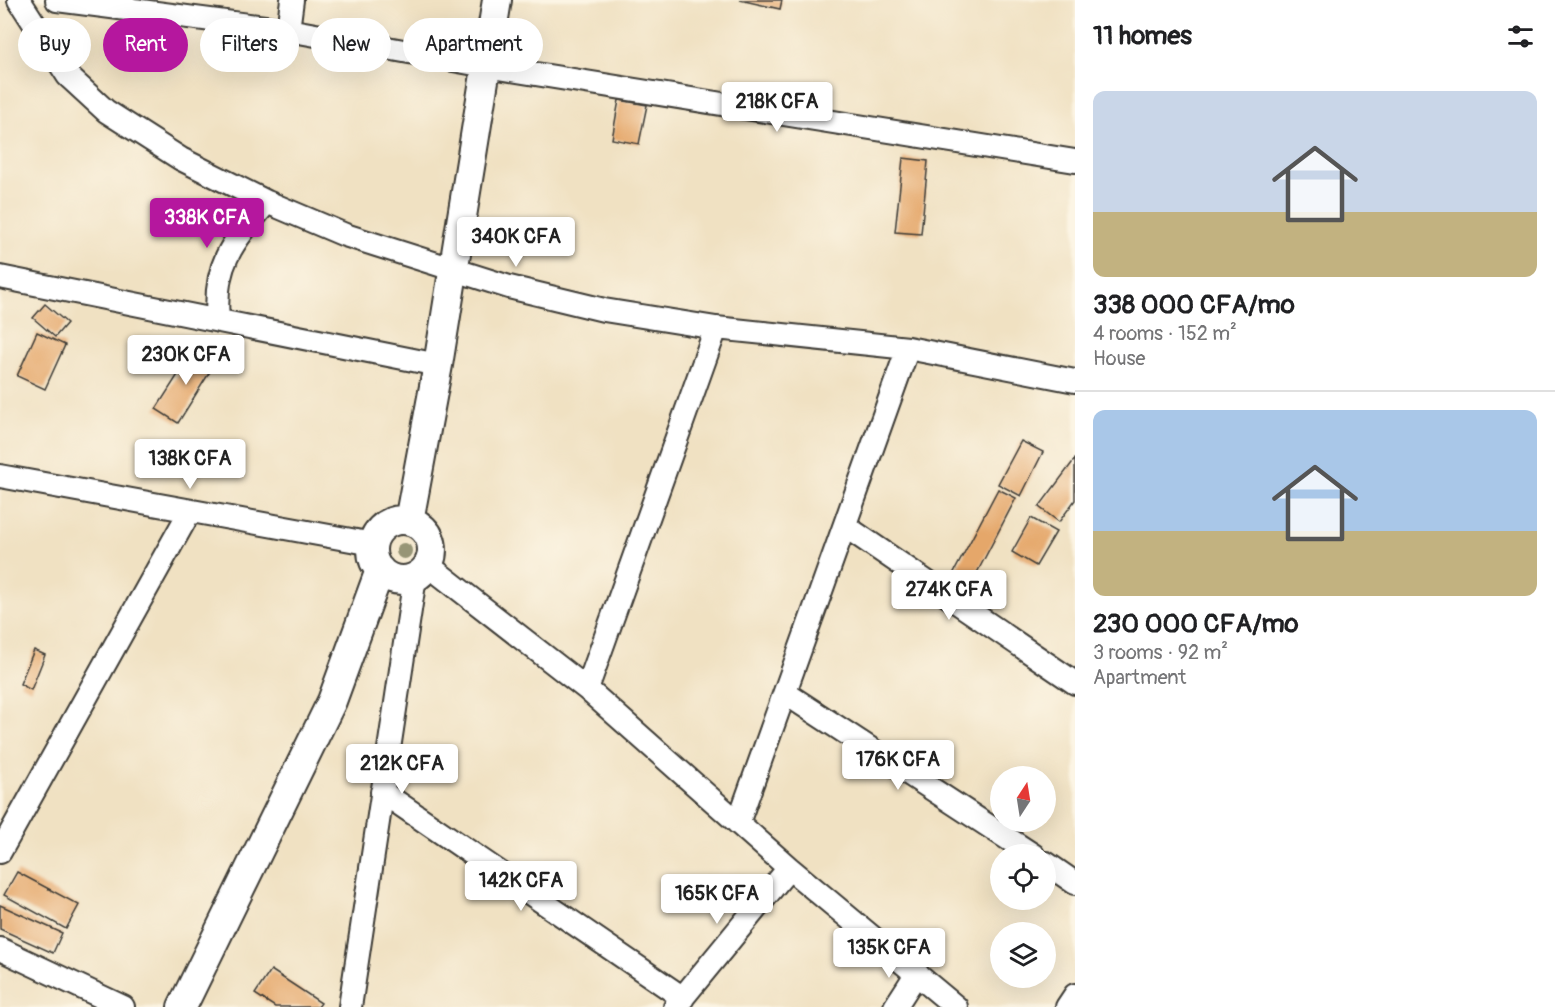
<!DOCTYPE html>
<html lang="en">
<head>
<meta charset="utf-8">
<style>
	body { margin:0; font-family:Pangolin,sans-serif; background:#f6f6f6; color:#202124; height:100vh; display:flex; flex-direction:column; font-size:22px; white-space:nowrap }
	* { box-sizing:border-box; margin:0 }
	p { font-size:20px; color:#757577 }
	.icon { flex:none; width:33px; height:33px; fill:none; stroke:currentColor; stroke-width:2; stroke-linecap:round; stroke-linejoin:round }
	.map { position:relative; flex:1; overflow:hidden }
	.drawer { display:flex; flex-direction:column; background:#fff; width:480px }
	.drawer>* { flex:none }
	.banner { position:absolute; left:18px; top:18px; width:570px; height:54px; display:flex; gap:12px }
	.needle { width:39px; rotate:12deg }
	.controls { position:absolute; left:990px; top:766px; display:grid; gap:12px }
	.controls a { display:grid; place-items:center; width:66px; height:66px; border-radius:50%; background:#fff; box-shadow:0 6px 24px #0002; font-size:30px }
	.price { position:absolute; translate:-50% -51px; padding:0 14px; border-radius:6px; background:#fff; color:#222; font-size:20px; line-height:39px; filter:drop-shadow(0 2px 3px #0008) }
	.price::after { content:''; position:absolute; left:50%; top:36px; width:18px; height:14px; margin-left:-9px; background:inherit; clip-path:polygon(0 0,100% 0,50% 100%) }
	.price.active { background:#b5179e; color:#fff }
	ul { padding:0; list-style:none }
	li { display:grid; align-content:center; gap:12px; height:318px; padding:0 18px }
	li+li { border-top:2px solid #e0e0e0 }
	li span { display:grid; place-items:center; height:186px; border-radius:12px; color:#555 }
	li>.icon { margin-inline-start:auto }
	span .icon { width:108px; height:108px; fill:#fffc; stroke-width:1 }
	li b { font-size:26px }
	h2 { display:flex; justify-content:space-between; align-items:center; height:72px; padding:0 18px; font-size:26px }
	.pill { padding:0 21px; border-radius:27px; background:#fff; box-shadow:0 6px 24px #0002; font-size:21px; line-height:54px }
	.pill.active { background:#b5179e; color:#fff }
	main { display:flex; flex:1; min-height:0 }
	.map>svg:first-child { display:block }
</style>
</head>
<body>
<main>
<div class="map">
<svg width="1075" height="1007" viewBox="0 0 1075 1007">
	<rect width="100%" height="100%" fill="#fcf5e5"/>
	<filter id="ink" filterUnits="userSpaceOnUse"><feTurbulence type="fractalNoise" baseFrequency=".0167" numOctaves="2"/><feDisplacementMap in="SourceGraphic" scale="12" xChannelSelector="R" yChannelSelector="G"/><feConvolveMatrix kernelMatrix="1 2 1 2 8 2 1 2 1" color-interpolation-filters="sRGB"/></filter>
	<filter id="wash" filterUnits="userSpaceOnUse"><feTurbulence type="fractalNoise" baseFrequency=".008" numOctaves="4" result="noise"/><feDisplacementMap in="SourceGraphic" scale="24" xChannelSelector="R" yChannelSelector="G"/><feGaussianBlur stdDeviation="1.35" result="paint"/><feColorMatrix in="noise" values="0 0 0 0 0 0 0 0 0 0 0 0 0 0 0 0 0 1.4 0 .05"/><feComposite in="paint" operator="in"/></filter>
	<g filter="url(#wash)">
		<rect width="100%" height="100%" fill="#f0e1c2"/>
		<g id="blocks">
			<path fill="#e5a76a" d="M740,0H782L780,9Z
				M619,100L647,105L639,144L612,139Z
				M903,158L928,161L921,234L895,232Z
				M45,304L67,323L55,337L33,318Z
				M37,332L65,345L45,389L17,376Z
				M195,348L216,362L178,423L156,409Z
				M1021,441L1043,452L1021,496L998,484Z
				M1075,459V500L1059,522L1039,507Z
				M998,489L1016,498L969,588L951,578Z
				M1031,518L1056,532L1036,566L1012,552Z
				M34,650L45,655L31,690L20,684Z
				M17,872L79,905L66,929L4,895Z
				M0,905L62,933L53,953L0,929Z
				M271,970L321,1003L318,1007H275L255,994Z"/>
		</g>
	</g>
	<g filter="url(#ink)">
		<use href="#blocks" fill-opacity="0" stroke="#3c3a35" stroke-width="1.5"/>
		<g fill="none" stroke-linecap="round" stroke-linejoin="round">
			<g stroke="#3c3a35" stroke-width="26">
				<path id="minor" d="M19,0L68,76L106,111L181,159L267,202L345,235L509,287L604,310L716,328L908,348L1075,381
					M57,0L288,30L486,66L1075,161
					M288,30L292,0
					M0,277L438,365
					M218,320C213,264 232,243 267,202
					M0,476L373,544
					M845,526L1075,683
					M428,565L587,689L789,868L956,1007
					M587,689L716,328
					M785,693L1033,855
					M382,792L683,998
					M738,823L908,348
					M0,852L190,511
					M1046,863L1075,883
					M0,949L123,1007
					M350,1007L415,577
					M675,1007L789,868
					M895,1007L917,973
					M1067,1007L1075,995"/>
			</g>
			<g stroke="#3c3a35" stroke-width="32">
				<path id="tertiary" d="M372 550a30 30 0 1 1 60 0a30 30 0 1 1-60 0Z
					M409,521L438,365L497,0
					M182,1007L332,701L380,570"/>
			</g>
			<use href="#minor" stroke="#fff" stroke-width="22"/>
			<use href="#tertiary" stroke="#fff" stroke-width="28"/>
		</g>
		<circle fill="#979576" cx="404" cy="551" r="8"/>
	</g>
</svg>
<div class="controls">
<a><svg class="needle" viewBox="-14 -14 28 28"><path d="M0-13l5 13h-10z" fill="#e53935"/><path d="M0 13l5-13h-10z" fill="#757577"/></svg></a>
<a><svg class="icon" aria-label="locate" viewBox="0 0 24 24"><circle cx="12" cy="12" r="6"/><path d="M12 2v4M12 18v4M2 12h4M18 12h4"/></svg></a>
<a><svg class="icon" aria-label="layers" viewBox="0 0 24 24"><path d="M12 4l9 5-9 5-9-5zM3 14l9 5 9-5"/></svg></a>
</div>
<b class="price" style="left:777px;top:133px">218K CFA</b>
<b class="price active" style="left:207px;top:249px">338K CFA</b>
<b class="price" style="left:516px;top:268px">340K CFA</b>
<b class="price" style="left:186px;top:386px">230K CFA</b>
<b class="price" style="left:190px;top:490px">138K CFA</b>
<b class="price" style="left:949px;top:621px">274K CFA</b>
<b class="price" style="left:898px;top:791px">176K CFA</b>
<b class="price" style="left:402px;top:795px">212K CFA</b>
<b class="price" style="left:521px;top:912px">142K CFA</b>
<b class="price" style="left:717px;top:925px">165K CFA</b>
<b class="price" style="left:889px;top:979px">135K CFA</b>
<div class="banner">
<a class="pill">Buy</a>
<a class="pill active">Rent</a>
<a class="pill">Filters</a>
<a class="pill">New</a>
<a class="pill">Apartment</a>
</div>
</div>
<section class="drawer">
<h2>11 homes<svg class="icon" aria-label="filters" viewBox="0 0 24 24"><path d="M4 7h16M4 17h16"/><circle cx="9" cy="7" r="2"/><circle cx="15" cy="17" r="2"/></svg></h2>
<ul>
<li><span style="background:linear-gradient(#c9d6e8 65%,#c2b280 0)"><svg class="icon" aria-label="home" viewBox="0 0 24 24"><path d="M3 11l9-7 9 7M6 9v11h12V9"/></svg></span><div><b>338 000 CFA/mo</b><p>4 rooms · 152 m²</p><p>House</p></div></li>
<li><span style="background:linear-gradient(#a9c7e8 65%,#c2b280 0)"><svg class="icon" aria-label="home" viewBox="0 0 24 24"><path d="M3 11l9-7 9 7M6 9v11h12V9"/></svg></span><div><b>230 000 CFA/mo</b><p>3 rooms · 92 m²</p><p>Apartment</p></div></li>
</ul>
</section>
</main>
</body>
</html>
